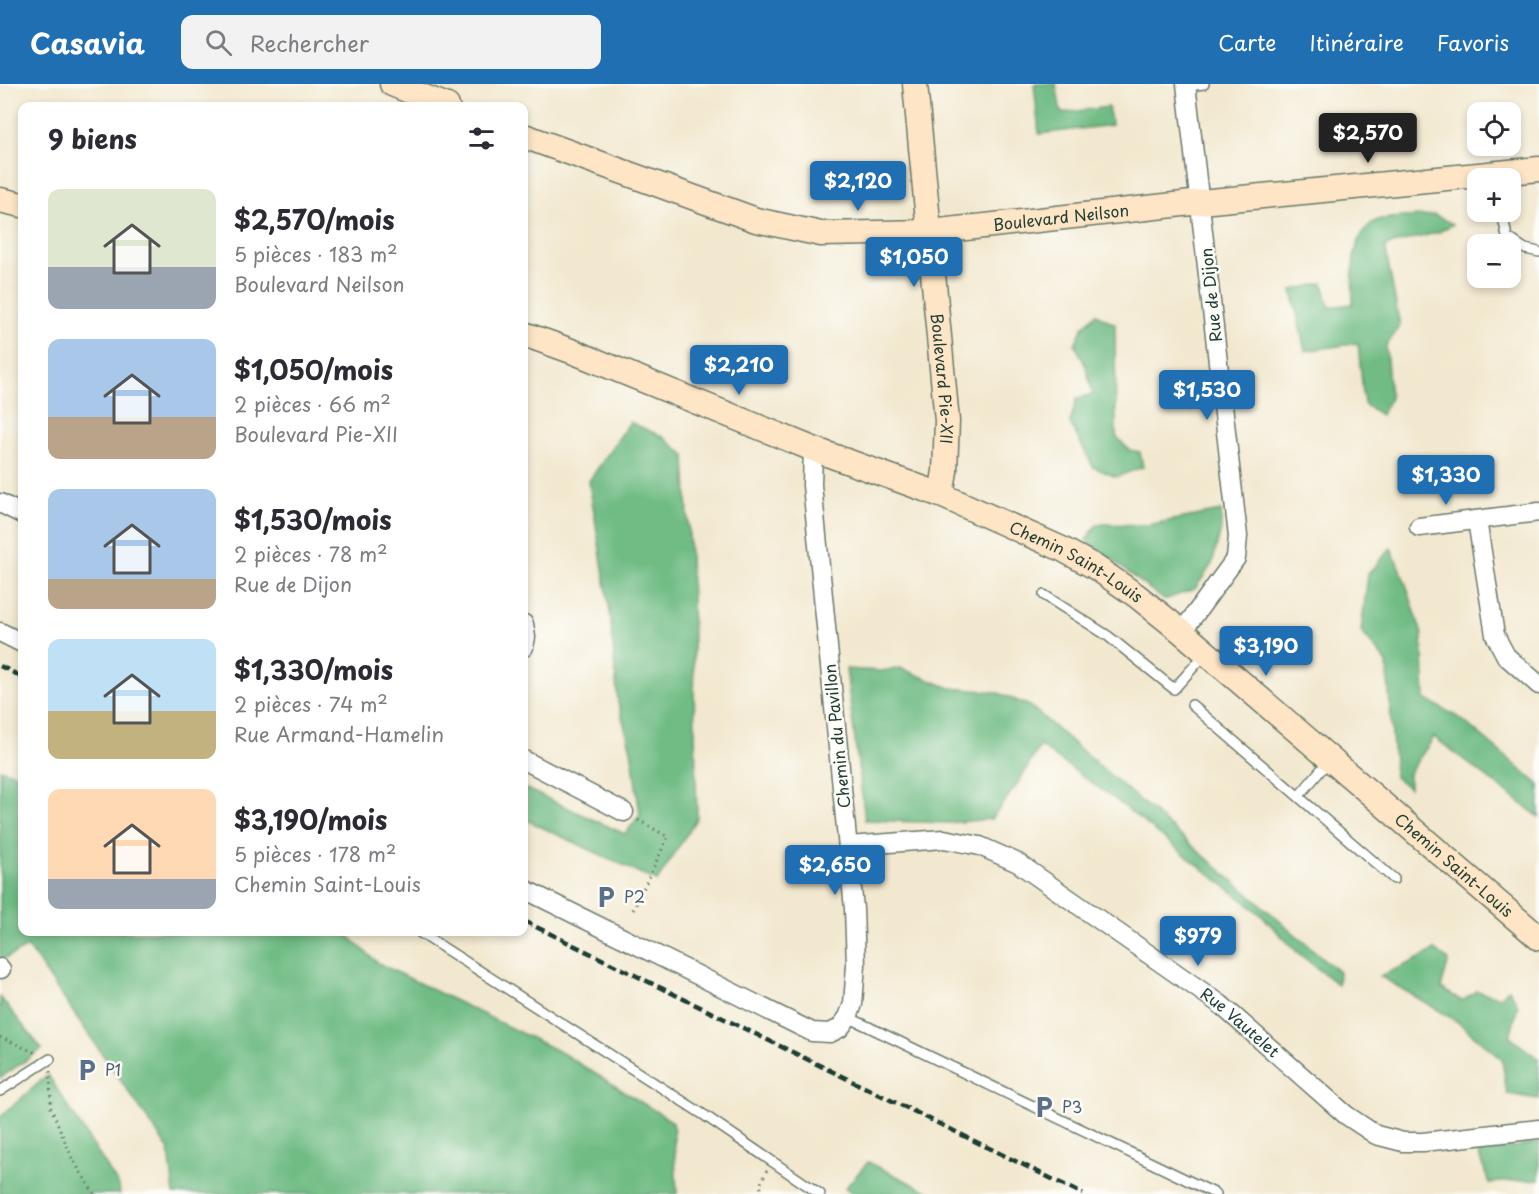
<!DOCTYPE html>
<html lang="fr">
<head>
<meta charset="utf-8">
<style>
	body { margin:0; font-family:"Playpen Sans",sans-serif; background:#f2f2f3; color:#2b2b33; height:100vh; display:flex; flex-direction:column; font-size:22px; white-space:nowrap }
	* { box-sizing:border-box; margin:0 }
	p { font-size:20px; color:#7c7c81 }
	.icon { flex:none; width:33px; height:33px; fill:none; stroke:currentColor; stroke-width:2; stroke-linecap:round; stroke-linejoin:round }
	.map { position:relative; flex:1; overflow:hidden }
	.sheet { position:absolute; left:18px; top:18px; width:510px; height:834px; display:flex; flex-direction:column; background:#fff; border-radius:12px; box-shadow:0 3px 9px #0003 }
	.sheet>* { flex:none }
	.buttons { position:absolute; left:1467px; top:18px; display:grid; gap:12px }
	.buttons a { display:grid; place-items:center; width:54px; height:54px; border-radius:12px; background:#fff; box-shadow:0 3px 9px #0003; font-size:30px }
	.price { position:absolute; translate:-50% -51px; padding:0 14px; border-radius:6px; background:#1f6fb2; color:#fff; font-size:20px; line-height:39px; filter:drop-shadow(0 2px 3px #0008) }
	.price::after { content:''; position:absolute; left:50%; top:36px; width:18px; height:14px; margin-left:-9px; background:inherit; clip-path:polygon(0 0,100% 0,50% 100%) }
	.price.active { background:#222; color:#fff }
	ul { padding:0; list-style:none }
	li { display:flex; align-items:center; gap:18px; height:150px; padding:0 30px }
	li span { display:grid; place-items:center; flex:none; width:168px; height:120px; border-radius:12px; color:#555 }
	li>.icon { margin-inline-start:auto }
	span .icon { width:72px; height:72px; fill:#fffc; stroke-width:1 }
	li b { font-size:26px }
	h2 { display:flex; justify-content:space-between; align-items:center; height:72px; padding:0 30px; font-size:26px }
	header { display:flex; align-items:center; gap:36px; box-sizing:border-box; height:84px; padding:0 30px; background:#1f6fb2; color:#fff }
	header strong { font-size:28px }
	nav { display:flex; gap:33px; margin-inline-start:auto; font-size:21px }
	.search { width:420px; height:54px; background:#f2f2f3; display:flex; align-items:center; gap:15px; box-sizing:border-box; padding:0 21px; border-radius:12px; color:#7c7c81; font-size:22px }
	.map>svg:first-child { display:block }
</style>
</head>
<body>
<header>
<strong>Casavia</strong>
<div class="search"><svg class="icon" aria-label="search" viewBox="0 0 24 24"><circle cx="10" cy="10" r="6"/><path d="M15 15l6 6"/></svg>Rechercher</div>
<nav><a>Carte</a><a>Itinéraire</a><a>Favoris</a></nav>
</header>
<div class="map">
<svg width="1539" height="1110" viewBox="0 0 1539 1110">
	<rect width="100%" height="100%" fill="#fdfcf7"/>
	<filter id="ink" filterUnits="userSpaceOnUse"><feTurbulence type="fractalNoise" baseFrequency=".0167" numOctaves="2"/><feDisplacementMap in="SourceGraphic" scale="12" xChannelSelector="R" yChannelSelector="G"/><feConvolveMatrix kernelMatrix="1 2 1 2 8 2 1 2 1" color-interpolation-filters="sRGB"/></filter>
	<filter id="wash" filterUnits="userSpaceOnUse"><feTurbulence type="fractalNoise" baseFrequency=".008" numOctaves="4" result="noise"/><feDisplacementMap in="SourceGraphic" scale="24" xChannelSelector="R" yChannelSelector="G"/><feGaussianBlur stdDeviation="1.35" result="paint"/><feColorMatrix in="noise" values="0 0 0 0 0 0 0 0 0 0 0 0 0 0 0 0 0 1.4 0 .05"/><feComposite in="paint" operator="in"/></filter>
	<g filter="url(#wash)">
		<rect width="100%" height="100%" fill="#f2e8cf"/>
		<path fill="#70bc84" stroke="#487c5c" stroke-width="1.5" d="M1034,0H1056L1061,29L1108,23L1112,41L1039,50Z
			M1434,131L1453,140L1439,148L1385,162L1400,242L1386,262L1390,314L1381,331L1364,320L1358,259L1305,267L1292,206L1323,199L1329,223L1353,220C1352,195 1349,148 1378,136C1388,133 1422,133 1434,131Z
			M1096,230L1115,240L1116,352L1129,366L1140,368L1143,383L1116,393L1093,383L1070,339L1077,314L1093,310L1086,283L1075,260L1083,243Z
			M630,338L663,353L685,371L692,515L697,734L657,797L524,735V704L625,750L640,731L631,665L618,619L610,529L589,397Z
			M1221,427V446L1212,480L1195,505L1164,516L1086,456L1097,440L1147,441Z
			M1391,464L1406,500L1422,550L1425,615L1460,634L1539,701V733L1434,653L1409,689V704L1395,693L1387,579L1361,547L1368,490Z
			M900,584L950,604L996,608L1030,622L1339,888L1338,901L1297,868L1260,830L1117,717L1040,662L1016,702L991,735L948,739L865,736L846,585L881,587Z
			M0,685L22,692V848H344L378,879L562,969L673,1038L677,1110H174L169,1066L28,863L0,877Z
			M1435,866L1449,876L1441,904L1462,917L1477,907L1499,913L1509,905L1518,921L1510,953L1539,975V1015L1507,1010L1502,975L1455,936L1380,892L1412,878Z
			M0,913L42,965L0,994Z
			M48,991L119,1102L120,1110H0V1033Z
			M1539,1059V1095L1489,1099L1478,1069Z
			M868,1078L933,1110H854L845,1104Z"/>
	</g>
	<g filter="url(#ink)">
		<g fill="none" stroke-linecap="round" stroke-linejoin="round">
			<g stroke="#69796a" stroke-width="12">
				<path id="lane" d="M1187,2L1204,0
					M1502,128L1507,153L1525,165L1539,168
					M1044,511L1108,552L1174,605L1206,569
					M1192,621L1394,795
					M1299,712L1330,675
					M419,848L704,1031L820,1110
					M848,933L1216,1110
					M0,1007L50,975"/>
			</g>
			<g stroke="#69796a" stroke-width="21">
				<g id="street">
					<path d="M0,419L22,430"/>
					<path d="M1477,436L1495,551L1506,572L1539,601"/>
					<path d="M1419,443L1539,428"/>
					<path d="M524,540L526,553L524,563"/>
					<path d="M0,548L22,559"/>
					<path d="M1182,548L1236,474L1238,452L1186,0"/>
					<path d="M524,676L624,728"/>
					<path id="s1" d="M848,762L944,755L980,762L1018,779L1220,920L1346,1031L1376,1051L1403,1058H1423L1539,1045"/>
					<path d="M524,805L812,948L830,949L840,944L848,933L853,920L856,881L854,825L812,401L813,365"/>
					<path d="M0,884L1,885"/>
				</g>
			</g>
			<g stroke="#69796a" stroke-width="27">
				<g id="secondary">
					<path d="M392,0L447,22"/>
					<path id="s2" d="M915,0L947,337L945,387L941,411"/>
					<path id="s3" d="M524,52L756,136L821,150L930,148L1201,118L1539,85"/>
					<path d="M0,116L22,121"/>
					<path id="s4" d="M524,250L574,268L813,365L941,411L1062,465L1095,483L1137,512L1182,548L1539,854"/>
				</g>
			</g>
			<path stroke="#69796a" stroke-width="3" stroke-dasharray="1.5 4.5" stroke-linecap="butt" d="M633,826L668,753L638,736
				M0,953L36,969
				M50,987L51,1024L72,1074L94,1110
				M763,1110L760,1101L767,1086"/>
			<use href="#lane" stroke="#fff" stroke-width="9"/>
			<use href="#street" stroke="#fff" stroke-width="18"/>
			<use href="#secondary" stroke="#fde5c5" stroke-width="24"/>
			<path stroke="#1f3d34" stroke-width="4.5" stroke-dasharray="9 4.5" stroke-linecap="butt" d="M0,582L22,593
				M524,837L1083,1110"/>
		</g>
	</g>
	<defs>
		<g id="parking-bare" transform="scale(1.8)"><path d="M-3.5-5.5H1a3.5 3.5 0 0 1 0 7H-1V5.5H-3.5ZM-1-3.4V-.6H.8a1.4 1.4 0 0 0 0-2.8Z" fill="#5c6f8a" stroke="#fdfcf7" stroke-width="2.5" paint-order="stroke"/></g>
	</defs>
	<g fill-rule="evenodd">
		<use href="#parking-bare" x="606" y="813"/>
		<use href="#parking-bare" x="87" y="986"/>
		<use href="#parking-bare" x="1044" y="1023"/>
	</g>
	<g text-anchor="middle" stroke-width="5" stroke-linejoin="round" paint-order="stroke">
		<g font-size="16" fill="#1f3d34" stroke="#fdfcf7">
			<text dy="6" stroke="none"><textPath href="#s3" startOffset="554">Boulevard Neilson</textPath></text>
			<text transform="translate(1211 211) rotate(-96)" y="6">Rue de Dijon</text>
			<text dy="6" stroke="none"><textPath href="#s2" startOffset="296">Boulevard Pie-XII</textPath></text>
			<text dy="6" stroke="none"><textPath href="#s4" startOffset="598">Chemin Saint-Louis</textPath></text>
			<text transform="translate(837 652) rotate(-96)" y="6">Chemin du Pavillon</text>
			<text dy="6" stroke="none"><textPath href="#s4" startOffset="1084">Chemin Saint-Louis</textPath></text>
			<text dy="6" stroke="none"><textPath href="#s1" startOffset="448">Rue Vautelet</textPath></text>
		</g>
		<g font-size="16" fill="#4e5e75" stroke="#fdfcf7" text-anchor="start">
			<text x="624" y="819">P2</text>
			<text x="105" y="992">P1</text>
			<text x="1062" y="1029">P3</text>
		</g>
	</g>
</svg>
<div class="buttons">
<a><svg class="icon" aria-label="locate" viewBox="0 0 24 24"><circle cx="12" cy="12" r="6"/><path d="M12 2v4M12 18v4M2 12h4M18 12h4"/></svg></a>
<a>+</a>
<a>−</a>
</div>
<b class="price active" style="left:1368px;top:80px">$2,570</b>
<b class="price" style="left:858px;top:128px">$2,120</b>
<b class="price" style="left:914px;top:204px">$1,050</b>
<b class="price" style="left:739px;top:312px">$2,210</b>
<b class="price" style="left:1207px;top:337px">$1,530</b>
<b class="price" style="left:1446px;top:422px">$1,330</b>
<b class="price" style="left:1266px;top:593px">$3,190</b>
<b class="price" style="left:835px;top:812px">$2,650</b>
<b class="price" style="left:1198px;top:883px">$979</b>
<section class="sheet">
<h2>9 biens<svg class="icon" aria-label="filters" viewBox="0 0 24 24"><path d="M4 7h16M4 17h16"/><circle cx="9" cy="7" r="2"/><circle cx="15" cy="17" r="2"/></svg></h2>
<ul>
<li><span style="background:linear-gradient(#dfe7d0 65%,#9aa5b1 0)"><svg class="icon" aria-label="home" viewBox="0 0 24 24"><path d="M3 11l9-7 9 7M6 9v11h12V9"/></svg></span><div><b>$2,570/mois</b><p>5 pièces · 183 m²</p><p>Boulevard Neilson</p></div></li>
<li><span style="background:linear-gradient(#a9c7e8 65%,#b9a48a 0)"><svg class="icon" aria-label="home" viewBox="0 0 24 24"><path d="M3 11l9-7 9 7M6 9v11h12V9"/></svg></span><div><b>$1,050/mois</b><p>2 pièces · 66 m²</p><p>Boulevard Pie-XII</p></div></li>
<li><span style="background:linear-gradient(#a9c7e8 75%,#b9a48a 0)"><svg class="icon" aria-label="home" viewBox="0 0 24 24"><path d="M3 11l9-7 9 7M6 9v11h12V9"/></svg></span><div><b>$1,530/mois</b><p>2 pièces · 78 m²</p><p>Rue de Dijon</p></div></li>
<li><span style="background:linear-gradient(#bfe0f5 60%,#c2b280 0)"><svg class="icon" aria-label="home" viewBox="0 0 24 24"><path d="M3 11l9-7 9 7M6 9v11h12V9"/></svg></span><div><b>$1,330/mois</b><p>2 pièces · 74 m²</p><p>Rue Armand-Hamelin</p></div></li>
<li><span style="background:linear-gradient(#ffd9b3 75%,#9aa5b1 0)"><svg class="icon" aria-label="home" viewBox="0 0 24 24"><path d="M3 11l9-7 9 7M6 9v11h12V9"/></svg></span><div><b>$3,190/mois</b><p>5 pièces · 178 m²</p><p>Chemin Saint-Louis</p></div></li>
</ul>
</section>
</div>
</body>
</html>
